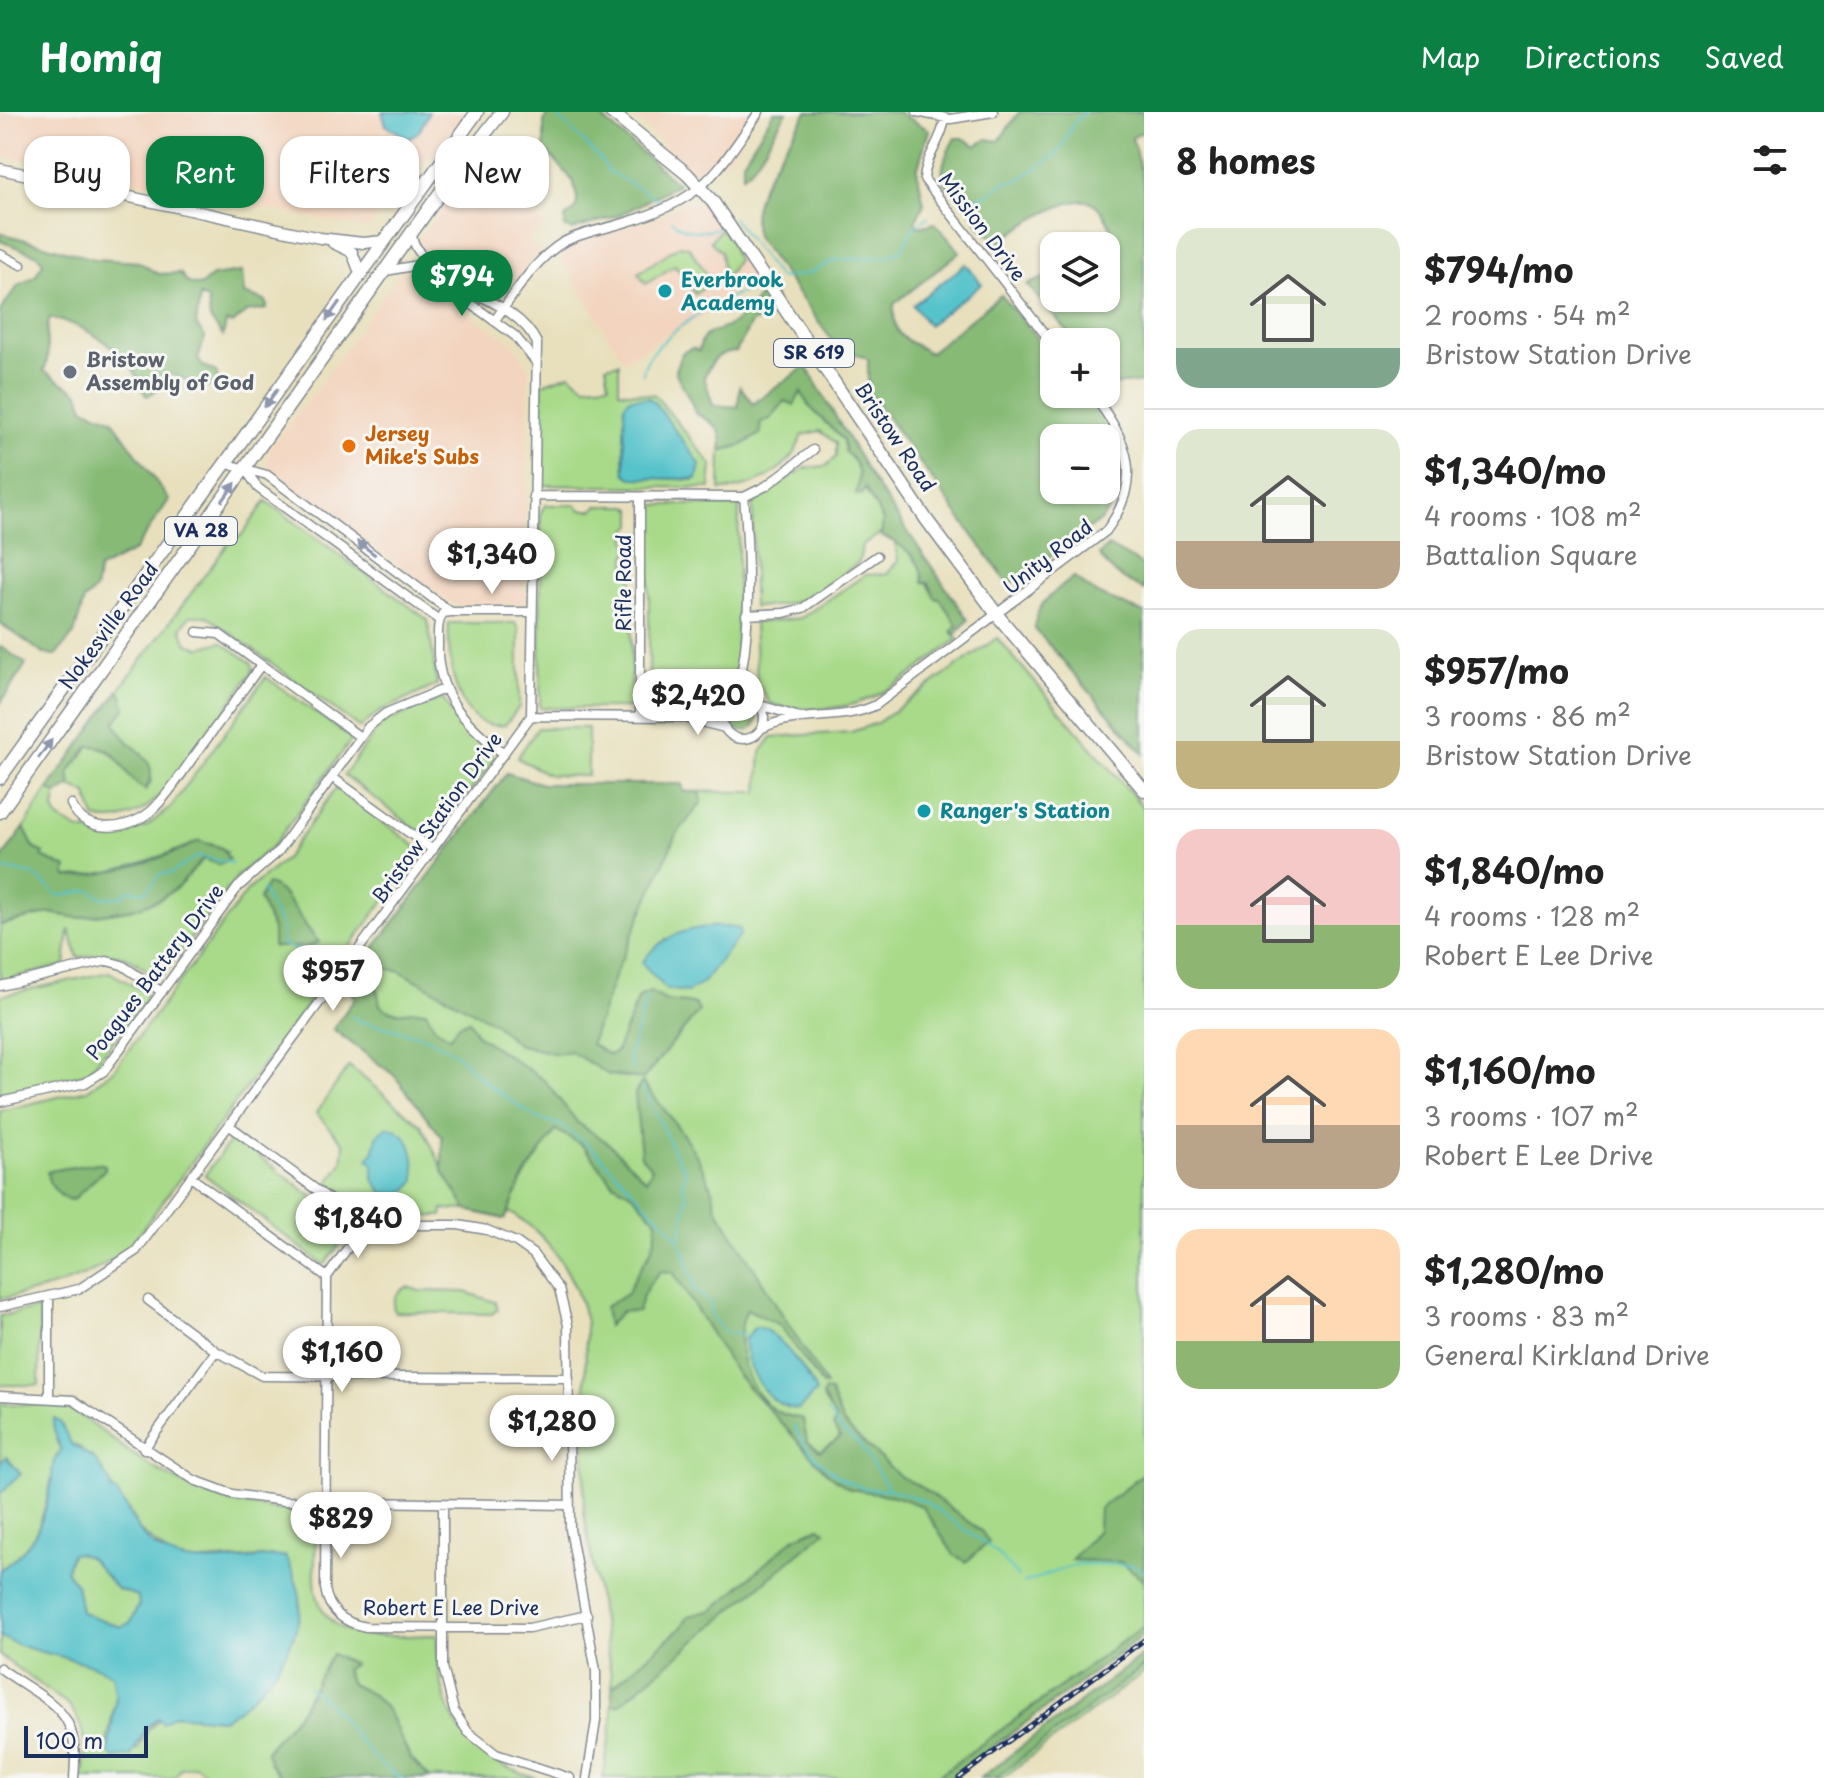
<!DOCTYPE html>
<html lang="en">
<head>
<meta charset="utf-8">
<style>
	body { margin:0; font-family:"Playpen Sans",sans-serif; background:#f6f6f6; color:#222; height:100vh; display:flex; flex-direction:column; font-size:30px; white-space:nowrap }
	* { box-sizing:border-box; margin:0 }
	p { font-size:26px; color:#767676 }
	.icon { flex:none; width:44px; height:44px; fill:none; stroke:currentColor; stroke-width:2; stroke-linecap:round; stroke-linejoin:round }
	.map { position:relative; flex:1; overflow:hidden }
	.side { display:flex; flex-direction:column; background:#fff; width:680px }
	.side>* { flex:none }
	.guide { position:absolute; left:24px; top:24px; width:760px; height:72px; display:flex; gap:16px }
	.tools { position:absolute; left:1040px; top:120px; display:grid; gap:16px }
	.tools a { display:grid; place-items:center; width:80px; height:80px; border-radius:16px; background:#fff; box-shadow:0 2px 6px #0004; font-size:40px }
	.scale { position:absolute; left:24px; bottom:20px; width:124px; box-sizing:border-box; padding-left:8px; border:4px solid #1b2f5e; border-top:0; font-size:22px; line-height:28px; white-space:nowrap; color:#1b2f5e; -webkit-text-stroke:6px #f6f6f2; paint-order:stroke }
	.price { position:absolute; translate:-50% -68px; padding:0 18px; border-radius:28px; background:#fff; color:#222; font-size:26px; line-height:52px; filter:drop-shadow(0 2px 4px #0008) }
	.price::after { content:''; position:absolute; left:50%; top:48px; width:24px; height:18px; margin-left:-12px; background:inherit; clip-path:polygon(0 0,100% 0,50% 100%) }
	.price.current { background:#0b8043; color:#fff }
	ul { padding:0; list-style:none }
	li { display:flex; align-items:center; gap:24px; height:200px; padding:0 32px }
	li+li { border-top:2px solid #e0e0e0 }
	li span { display:grid; place-items:center; flex:none; width:224px; height:160px; border-radius:24px; color:#555 }
	li>.icon { margin-inline-start:auto }
	span .icon { width:96px; height:96px; fill:#fffc; stroke-width:1 }
	li b { font-size:34px }
	h2 { display:flex; justify-content:space-between; align-items:center; height:96px; padding:0 32px; font-size:34px }
	.tag { padding:0 28px; border-radius:24px; background:#fff; box-shadow:0 2px 6px #0004; font-size:28px; line-height:72px }
	.tag.current { background:#0b8043; color:#fff }
	header { display:flex; align-items:center; gap:48px; box-sizing:border-box; height:112px; padding:0 40px; background:#0b8043; color:#fff }
	header strong { font-size:38px }
	nav { display:flex; gap:44px; margin-inline-start:auto; font-size:28px }
	main { display:flex; flex:1; min-height:0 }
	.map>svg:first-child { display:block }
</style>
</head>
<body>
<header>
<strong>Homiq</strong>
<nav><a>Map</a><a>Directions</a><a>Saved</a></nav>
</header>
<main>
<div class="map">
<svg width="1144" height="1666" viewBox="0 0 1144 1666">
	<rect width="100%" height="100%" fill="#f6f6f2"/>
	<filter id="ink" filterUnits="userSpaceOnUse"><feTurbulence type="fractalNoise" baseFrequency=".0125" numOctaves="2"/><feDisplacementMap in="SourceGraphic" scale="16" xChannelSelector="R" yChannelSelector="G"/><feConvolveMatrix kernelMatrix="1 2 1 2 8 2 1 2 1" color-interpolation-filters="sRGB"/></filter>
	<filter id="wash" filterUnits="userSpaceOnUse"><feTurbulence type="fractalNoise" baseFrequency=".006" numOctaves="4" result="noise"/><feDisplacementMap in="SourceGraphic" scale="32" xChannelSelector="R" yChannelSelector="G"/><feGaussianBlur stdDeviation="1.8" result="paint"/><feColorMatrix in="noise" values="0 0 0 0 0 0 0 0 0 0 0 0 0 0 0 0 0 1.4 0 .05"/><feComposite in="paint" operator="in"/></filter>
	<g filter="url(#wash)">
		<rect width="100%" height="100%" fill="#e8e0bd"/>
		<path fill="#f3d4be" d="M0,0H468L368,117L0,43Z
			M629,0H758L732,42L708,60L692,59Z
			M479,42L498,55L544,114L528,127L540,139L498,188L480,181L478,174L441,158L422,143L418,129Z
			M692,88L708,93L757,166L702,205L623,248L559,142L590,126L653,107Z
			M419,157L478,209L513,231L528,255L524,478L528,482L524,492L457,493L447,489L274,362L267,352L269,336L310,287L401,159Z"/>
		<path fill="#a8da89" stroke="#628474" stroke-width="2" fill-rule="evenodd" d="M721,117L731,130L737,148L724,168L721,140L710,129Z
			M680,133L689,135L712,170L695,182L675,153L646,172L638,161Z
			M619,251V279L655,283L712,353L710,376L542,373V272L570,262L585,274L609,272L606,254ZM624,294L693,368L628,364L624,355Z
			M801,279L809,294L843,328L845,340C860,351 861,365 856,382L864,375L883,408L884,419L862,434L859,450C816,480 808,494 753,495V389L805,356L826,354L836,345V331L820,319L803,323C797,330 798,339 791,346C773,365 747,378 720,378L721,339L742,333L761,321L759,311L785,289L794,292Z
			M266,389L428,508L437,573L379,600L360,616L207,504H190L181,516L187,532L200,536L221,530L252,551L253,559C227,594 177,675 144,697C130,706 111,711 95,706L87,682L71,674L69,660L89,634C118,633 123,662 145,678L152,668L119,623L115,610L123,585L119,578L231,428L241,424Z
			M546,393H576L581,398H593L597,394H628L633,398V413L627,418V430L632,436L626,444V456L632,465L631,596H540L541,399Z
			M649,393H739L736,571C717,605 683,596 649,595Z
			M899,430L918,450L935,486L940,487L958,513L952,520L958,527C910,562 876,598 814,597C799,597 784,597 770,591L757,571L754,511L801,506L865,463L886,462L898,449L895,431Z
			M449,511H515L519,517V595L505,613C454,621 447,545 449,511Z
			M997,526L1144,696V1514L935,1666H603L612,1611V1569L584,1400L586,1210C577,1166 549,1121 509,1100L505,1107L467,1098L443,1097L442,1104H370L328,1072L342,1051L344,1032L316,1001L349,954L422,1014L442,1055V1025L394,963L333,917L355,886L347,872L507,661L523,671L549,679L758,680L761,640L772,625L851,620L877,611Z
			M266,565L352,627L273,734L239,762L163,863C150,866 141,852 130,847C113,839 95,843 78,846L69,817L65,853L0,869V813L51,801L78,806L133,797L158,788L178,775L203,747L227,740C218,732 204,729 191,733C155,746 109,765 68,765L65,762L67,756L41,745L44,741L34,736L24,716L48,677L57,682L54,697L58,706L79,718L117,722L147,714L170,696Z
			M442,586L456,607L495,646L435,727L430,728L344,663L381,612Z
			M729 605a14 14 0 1 1 28 0a14 14 0 1 1-28 0Z
			M538,616H588V664L549,663L517,646Z
			M336,676L421,738L130,1134C92,1167 49,1177 0,1187V999L87,978L113,959L248,778L285,747Z
			M109,860L145,880L147,886L88,961L0,984V884Z
			M233,1025L353,1115L324,1153L205,1063Z
			M408,1175L420,1179L465,1180L495,1190L498,1197L492,1202L395,1200C390,1190 398,1178 408,1175Z
			M36,1197L40,1200L39,1273H0V1204Z
			M0,1292L51,1293L71,1298C92,1310 111,1327 131,1341C193,1384 240,1398 315,1400C317,1423 314,1446 315,1468C318,1538 388,1523 437,1523C437,1599 461,1645 536,1666H430L410,1646L388,1599L373,1583L351,1572L345,1558L352,1553L332,1542L300,1599L266,1639L270,1652L282,1666H210L196,1653L181,1656L174,1666H83C86,1637 87,1617 69,1593L0,1544V1524C35,1545 79,1542 113,1563L116,1585L107,1630L138,1637C157,1590 182,1605 223,1607L267,1569L286,1538L274,1444L187,1450L170,1444L139,1418L128,1397L80,1335L56,1328L61,1339C50,1350 54,1361 50,1374C41,1415 35,1434 0,1458Z
			M78,1441L90,1446L117,1477L138,1484L140,1489L130,1511L121,1515L81,1500L76,1473L66,1458L71,1442Z
			M1144,1554V1560L1002,1666H995Z"/>
		<path fill="#86ba75" stroke="#50746a" stroke-width="2" fill-rule="evenodd" d="M550,0H595L678,72L620,103L572,118L565,116V106L575,98C585,70 559,56 544,36V9Z
			M774,0H787C775,16 756,57 743,63V49Z
			M807,0H898L929,18L917,58L924,92L915,109L919,115L935,111L960,140L894,192C893,228 902,224 929,241L1001,183L1054,246V282H1083L1109,312L1120,337L1122,360L1116,388L1101,408L1009,473L868,279V247L836,234L756,124C744,83 788,33 807,0ZM1054,326H1106V378H1054Z
			M1019,0H1144V19L1132,26L1144,71V270L1114,273L1106,267V230H1077L1027,173L1054,162V186H1106V134H1098L1112,121C1110,111 1101,95 1091,90C1071,82 1014,116 1002,131C987,121 975,115 972,95L978,87C971,82 966,84 959,81C931,72 945,43 955,26H963L976,34L987,27L999,29Z
			M0,121L95,147L139,150L158,162L180,161L188,171L200,174L212,164L242,160L244,182L266,189L267,197L246,200L233,212L226,210L223,224L210,207L208,188L200,184L196,213L205,225L198,247L203,254L216,260L220,273C191,279 185,261 167,263L159,277L147,284C139,274 136,259 128,250C108,229 78,210 50,206C42,226 52,242 44,259L79,281L84,296L112,307L169,388L134,439L99,457L95,478L84,488L74,522L56,543L44,542L0,511V199L18,174L35,164L43,151L38,143L0,129Z
			M762,180L774,183L779,202L751,211L736,240C717,240 712,249 704,265L713,293L738,295L740,274L753,292L806,254L873,369L968,508L955,523L952,519L957,513L940,487L935,486L929,471L923,470C922,445 902,432 881,424L883,408L865,376L861,383L856,382C861,365 860,351 845,340L843,328L809,294L801,280L794,293L785,289L770,307L760,311L761,321L742,333L721,339C725,317 713,310 695,301C691,284 681,275 675,258L682,241L692,236L699,239C702,217 714,222 730,213C742,206 754,192 762,180Z
			M1108,434L1144,454V478C1124,468 1112,462 1099,443Z
			M1074,465L1097,482L1144,501V642L1035,517C1034,491 1055,480 1074,465Z
			M0,534L26,552L0,592Z
			M119,578L126,595L115,610C123,636 167,646 145,678C120,664 121,632 89,634L69,660L71,674L57,682L48,677Z
			M507,661L542,672H682L684,680H700L702,690L676,723L615,862L591,932L609,943L616,940L639,885L650,880L667,889L695,892L699,899L643,967L609,963L570,939L557,942L517,932L493,910L398,858L386,857L376,870L380,893C396,906 407,897 426,899L435,916L450,925L458,913L469,908L477,923L544,968L578,1011L607,1030L646,1068L652,1057L641,1044L635,981L642,970C671,1005 709,1050 716,1095L826,1273H822L780,1213L747,1197C731,1229 745,1282 778,1300C785,1304 795,1305 803,1307L807,1329L820,1339L840,1326L833,1314L836,1307L822,1284L825,1279L830,1280L843,1311L855,1323L901,1365L920,1374L981,1419L989,1430L966,1450L954,1443L922,1394L894,1384L850,1377L827,1361L737,1263L673,1160L661,1159C648,1172 642,1182 638,1200L622,1199L608,1214L605,1195L628,1181C638,1151 656,1146 657,1109L633,1082L613,1071L583,1034L556,1018L524,1065L505,1107L467,1098L442,1058V1025L394,963L333,917L355,886L347,872Z
			M24,716L34,736L44,741L42,745L67,756L65,762L68,765C105,765 166,746 199,729L222,736L229,747L220,753L203,747L178,775L158,788L133,797L78,806L51,801L0,813V749Z
			M267,772C286,775 303,814 319,830L309,835H273V819L259,787Z
			M98,1051L105,1053V1057L73,1088C61,1088 47,1072 47,1060L54,1058Z
			M1144,1361V1468L1121,1450L1071,1448L1098,1418L1099,1397Z
			M819,1415L825,1419L619,1593H612V1575L681,1516L688,1504L713,1498L794,1426Z
			M1144,1514V1523L951,1666H935Z
			M332,1542L353,1552L345,1558L351,1572L373,1583L388,1599L410,1646L430,1666H282L270,1652L266,1639L300,1599Z
			M1144,1542V1554L995,1666H980Z"/>
		<path fill="#56c3cb" stroke="#387994" stroke-width="2" fill-rule="evenodd" d="M382,0H429L420,18L409,27L386,13Z
			M966,152L982,172L928,213L913,193Z
			M629,286H649L656,292L700,352L697,367L632,366L625,361L624,294Z
			M740,817V823L703,870L688,880L666,877L642,851C662,819 704,810 740,817Z
			M388,1015C415,1022 415,1046 415,1069L401,1084L383,1081L373,1067V1052L368,1046L373,1041L378,1022Z
			M755,1215C774,1214 809,1262 816,1280L799,1297C766,1296 747,1257 744,1228Z
			M54,1307L60,1310L72,1333L94,1346L111,1372V1378L116,1380C125,1392 131,1406 139,1418C174,1468 235,1444 285,1444C291,1457 298,1471 300,1485C304,1530 260,1586 223,1607L174,1603L162,1611L158,1606L146,1616L131,1644L113,1646L108,1639L116,1585L112,1563C79,1542 35,1545 0,1524V1458C35,1434 42,1414 51,1374C54,1359 49,1352 61,1339L53,1314ZM78,1441L90,1446L117,1477L138,1484L139,1493L130,1511L120,1515L81,1500L76,1473L66,1458L71,1442Z
			M6,1345L21,1362L0,1382V1351Z"/>
		<g fill="none" stroke-linecap="round" stroke-linejoin="round">
			<path stroke="#56c3cb" stroke-width="2" d="M553,2C564,9 606,50 608,59L663,90
				M966,90L989,82L1005,70L1018,68L1052,46L1060,39L1073,12L1085,0
				M733,106L779,166L807,162L835,148L889,144L901,138L914,115L928,105
				M671,108C683,121 706,122 721,114
				M643,262C643,232 728,177 757,178
				M4,757L34,763L59,784L90,778L103,786L123,784L128,778L146,780L160,762L172,761L197,744L232,751
				M262,778L282,816L283,833L324,848
				M352,904L360,909L428,926L455,941L487,972L535,1005L562,1014L593,1037L676,1123L685,1141L695,1178L710,1190L712,1205L724,1220L745,1223
				M633,959L629,945L647,885
				M641,974C659,1001 667,1032 685,1059L683,1072L687,1086L680,1127
				M827,1299L841,1318L859,1332L889,1377L925,1389L995,1439L1019,1466
				M794,1314C808,1346 852,1384 889,1377
				M1023,1471L1078,1452L1134,1453L1144,1460
				M308,1575C345,1598 362,1647 402,1666"/>
		</g>
	</g>
	<g filter="url(#ink)">
		<g fill="none" stroke-linecap="round" stroke-linejoin="round">
			<g stroke="#82888e" stroke-width="11">
				<path id="minor" d="M917,0L951,7L993,0
					M945,7C942,29 925,45 924,67L1054,234
					M0,142L21,153
					M386,159L418,153L515,224L535,249
					M494,209C515,182 533,149 562,131C581,120 606,117 627,110C704,87 715,63 759,0
					M224,351L267,363L451,500H532
					M246,358L258,376L439,508
					M533,384L744,385L766,374L813,338
					M640,385V604
					M451,500L443,501C437,510 438,521 438,532C436,584 466,612 504,642
					M746,503L784,501L803,496L877,444
					M197,520L219,522L360,625
					M744,560L755,588
					M722 606a21 21 0 1 1 42 0a21 21 0 1 1-42 0Z
					M730,589C755,555 748,429 744,385
					M760,593L796,604
					M531,604L681,605L725,616
					M686,604L725,596
					M761,617C797,598 839,611 876,593L1106,419C1144,368 1129,328 1092,282
					M332,665L433,738
					M71,692C85,723 126,719 150,700C167,685 179,665 192,647C215,616 238,585 261,553
					M0,874L107,849L122,853L162,880
					M0,990L85,971L104,959L238,775L278,740L368,615L386,601L444,577
					M230,1014L364,1113H458L487,1118L516,1130L533,1142L559,1177L568,1213L570,1417L596,1559V1609L587,1666
					M192,1066L327,1165
					M364,1113L327,1165L325,1476C328,1499 344,1511 366,1515L529,1516L587,1503
					M49,1186V1284
					M148,1188L216,1239L262,1264L569,1266
					M0,1195L79,1177L136,1139L531,604L537,231C512,179 426,180 411,122
					M0,1284L73,1288L194,1368L232,1382L284,1389L568,1393
					M144,1337L216,1239
					M443,1391V1555L454,1599L468,1620L496,1642L570,1666
					M0,1556C52,1594 81,1595 74,1666"/>
			</g>
			<g stroke="#82888e" stroke-width="13">
				<path id="tertiary" d="M0,57L320,126L363,131L383,129
					M333,131L352,140L360,161"/>
			</g>
			<g stroke="#82888e" stroke-width="15">
				<path id="primary" d="M611,0L687,62L713,90L926,407L998,504L1144,678"/>
			</g>
			<g stroke="#82888e" stroke-width="15">
				<path id="trunk" d="M0,666L477,0
					M0,700L452,64L502,0"/>
			</g>
			<use href="#minor" stroke="#fff" stroke-width="8"/>
			<use href="#tertiary" stroke="#fff" stroke-width="10"/>
			<use href="#primary" stroke="#fff" stroke-width="12"/>
			<use href="#trunk" stroke="#fff" stroke-width="12"/>
			<g stroke="#1b2f5e" stroke-width="5">
				<path id="rail" d="M959,1666L1144,1528"/>
			</g>
			<use href="#rail" stroke="#f6f6f2" stroke-width="2" stroke-dasharray="6" stroke-linecap="butt"/>
		</g>
		<defs><path id="oneway-solid" d="M-6-.8H1V-3.2L6.5 0L1 3.2V.8H-6Z" transform="scale(2)"/></defs>
		<g fill="#8d97ae">
			<use href="#oneway-solid" transform="translate(333 199) rotate(125)"/>
			<use href="#oneway-solid" transform="translate(271 286) rotate(126)"/>
			<use href="#oneway-solid" transform="translate(229 380) rotate(-54)"/>
			<use href="#oneway-solid" transform="translate(366 436) rotate(-143)"/>
			<use href="#oneway-solid" transform="translate(45 637) rotate(-54)"/>
		</g>
	</g>
	<g fill="#0f9aa8" stroke="#f6f6f2" stroke-width="3">
		<circle cx="665" cy="179" r="8"/>
		<circle cx="924" cy="699" r="8"/>
	</g>
	<circle fill="#6b7280" stroke="#f6f6f2" stroke-width="3" cx="70" cy="260" r="8"/>
	<circle fill="#e8710a" stroke="#f6f6f2" stroke-width="3" cx="349" cy="334" r="8"/>
	<g text-anchor="middle" stroke-width="6" stroke-linejoin="round" paint-order="stroke">
		<g fill="#f6f6f2" stroke="#5d6b8a" stroke-width="2">
			<rect x="774" y="227" width="80" height="28" rx="6"/>
			<rect x="165" y="405" width="72" height="28" rx="6"/>
		</g>
		<g font-size="18" font-weight="bold" fill="#1b2f5e">
			<text x="814" y="247">SR 619</text>
			<text x="201" y="425">VA 28</text>
		</g>
		<g font-size="20" fill="#1b2f5e" stroke="#f6f6f2">
			<text transform="translate(982 115) rotate(53)" y="7">Mission Drive</text>
			<text transform="translate(895 325) rotate(56)" y="7">Bristow Road</text>
			<text transform="translate(1048 445) rotate(-38)" y="7">Unity Road</text>
			<text transform="translate(624 471) rotate(-90)" y="7">Rifle Road</text>
			<text transform="translate(109 514) rotate(-54)" y="7">Nokesville Road</text>
			<text transform="translate(437 706) rotate(-54)" y="7">Bristow Station Drive</text>
			<text transform="translate(155 860) rotate(-53)" y="7">Poagues Battery Drive</text>
			<text x="451" y="1503">Robert E Lee Drive</text>
		</g>
		<g font-size="20" font-weight="bold" fill="#0d838f" stroke="#f6f6f2" text-anchor="start">
			<text x="681" y="175">Everbrook<tspan x="681" dy="23">Academy</tspan></text>
			<text x="940" y="706">Ranger's Station</text>
		</g>
		<g font-size="20" font-weight="bold" fill="#5b616d" stroke="#f6f6f2" text-anchor="start">
			<text x="86" y="255">Bristow<tspan x="86" dy="23">Assembly of God</tspan></text>
		</g>
		<g font-size="20" font-weight="bold" fill="#c56008" stroke="#f6f6f2" text-anchor="start">
			<text x="365" y="329">Jersey<tspan x="365" dy="23">Mike's Subs</tspan></text>
		</g>
	</g>
</svg>
<div class="tools">
<a><svg class="icon" aria-label="layers" viewBox="0 0 24 24"><path d="M12 4l9 5-9 5-9-5zM3 14l9 5 9-5"/></svg></a>
<a>+</a>
<a>−</a>
</div>
<div class="scale">100 m</div>
<b class="price current" style="left:462px;top:206px">$794</b>
<b class="price" style="left:492px;top:484px">$1,340</b>
<b class="price" style="left:698px;top:625px">$2,420</b>
<b class="price" style="left:333px;top:901px">$957</b>
<b class="price" style="left:358px;top:1148px">$1,840</b>
<b class="price" style="left:342px;top:1282px">$1,160</b>
<b class="price" style="left:552px;top:1351px">$1,280</b>
<b class="price" style="left:341px;top:1448px">$829</b>
<div class="guide">
<a class="tag">Buy</a>
<a class="tag current">Rent</a>
<a class="tag">Filters</a>
<a class="tag">New</a>
</div>
</div>
<section class="side">
<h2>8 homes<svg class="icon" aria-label="filters" viewBox="0 0 24 24"><path d="M4 7h16M4 17h16"/><circle cx="9" cy="7" r="2"/><circle cx="15" cy="17" r="2"/></svg></h2>
<ul>
<li><span style="background:linear-gradient(#dfe7d0 75%,#7fa58c 0)"><svg class="icon" aria-label="home" viewBox="0 0 24 24"><path d="M3 11l9-7 9 7M6 9v11h12V9"/></svg></span><div><b>$794/mo</b><p>2 rooms · 54 m²</p><p>Bristow Station Drive</p></div></li>
<li><span style="background:linear-gradient(#dfe7d0 70%,#b9a48a 0)"><svg class="icon" aria-label="home" viewBox="0 0 24 24"><path d="M3 11l9-7 9 7M6 9v11h12V9"/></svg></span><div><b>$1,340/mo</b><p>4 rooms · 108 m²</p><p>Battalion Square</p></div></li>
<li><span style="background:linear-gradient(#dfe7d0 70%,#c2b280 0)"><svg class="icon" aria-label="home" viewBox="0 0 24 24"><path d="M3 11l9-7 9 7M6 9v11h12V9"/></svg></span><div><b>$957/mo</b><p>3 rooms · 86 m²</p><p>Bristow Station Drive</p></div></li>
<li><span style="background:linear-gradient(#f6c9c9 60%,#8fb573 0)"><svg class="icon" aria-label="home" viewBox="0 0 24 24"><path d="M3 11l9-7 9 7M6 9v11h12V9"/></svg></span><div><b>$1,840/mo</b><p>4 rooms · 128 m²</p><p>Robert E Lee Drive</p></div></li>
<li><span style="background:linear-gradient(#ffd9b3 60%,#b9a48a 0)"><svg class="icon" aria-label="home" viewBox="0 0 24 24"><path d="M3 11l9-7 9 7M6 9v11h12V9"/></svg></span><div><b>$1,160/mo</b><p>3 rooms · 107 m²</p><p>Robert E Lee Drive</p></div></li>
<li><span style="background:linear-gradient(#ffd9b3 70%,#8fb573 0)"><svg class="icon" aria-label="home" viewBox="0 0 24 24"><path d="M3 11l9-7 9 7M6 9v11h12V9"/></svg></span><div><b>$1,280/mo</b><p>3 rooms · 83 m²</p><p>General Kirkland Drive</p></div></li>
</ul>
</section>
</main>
</body>
</html>
